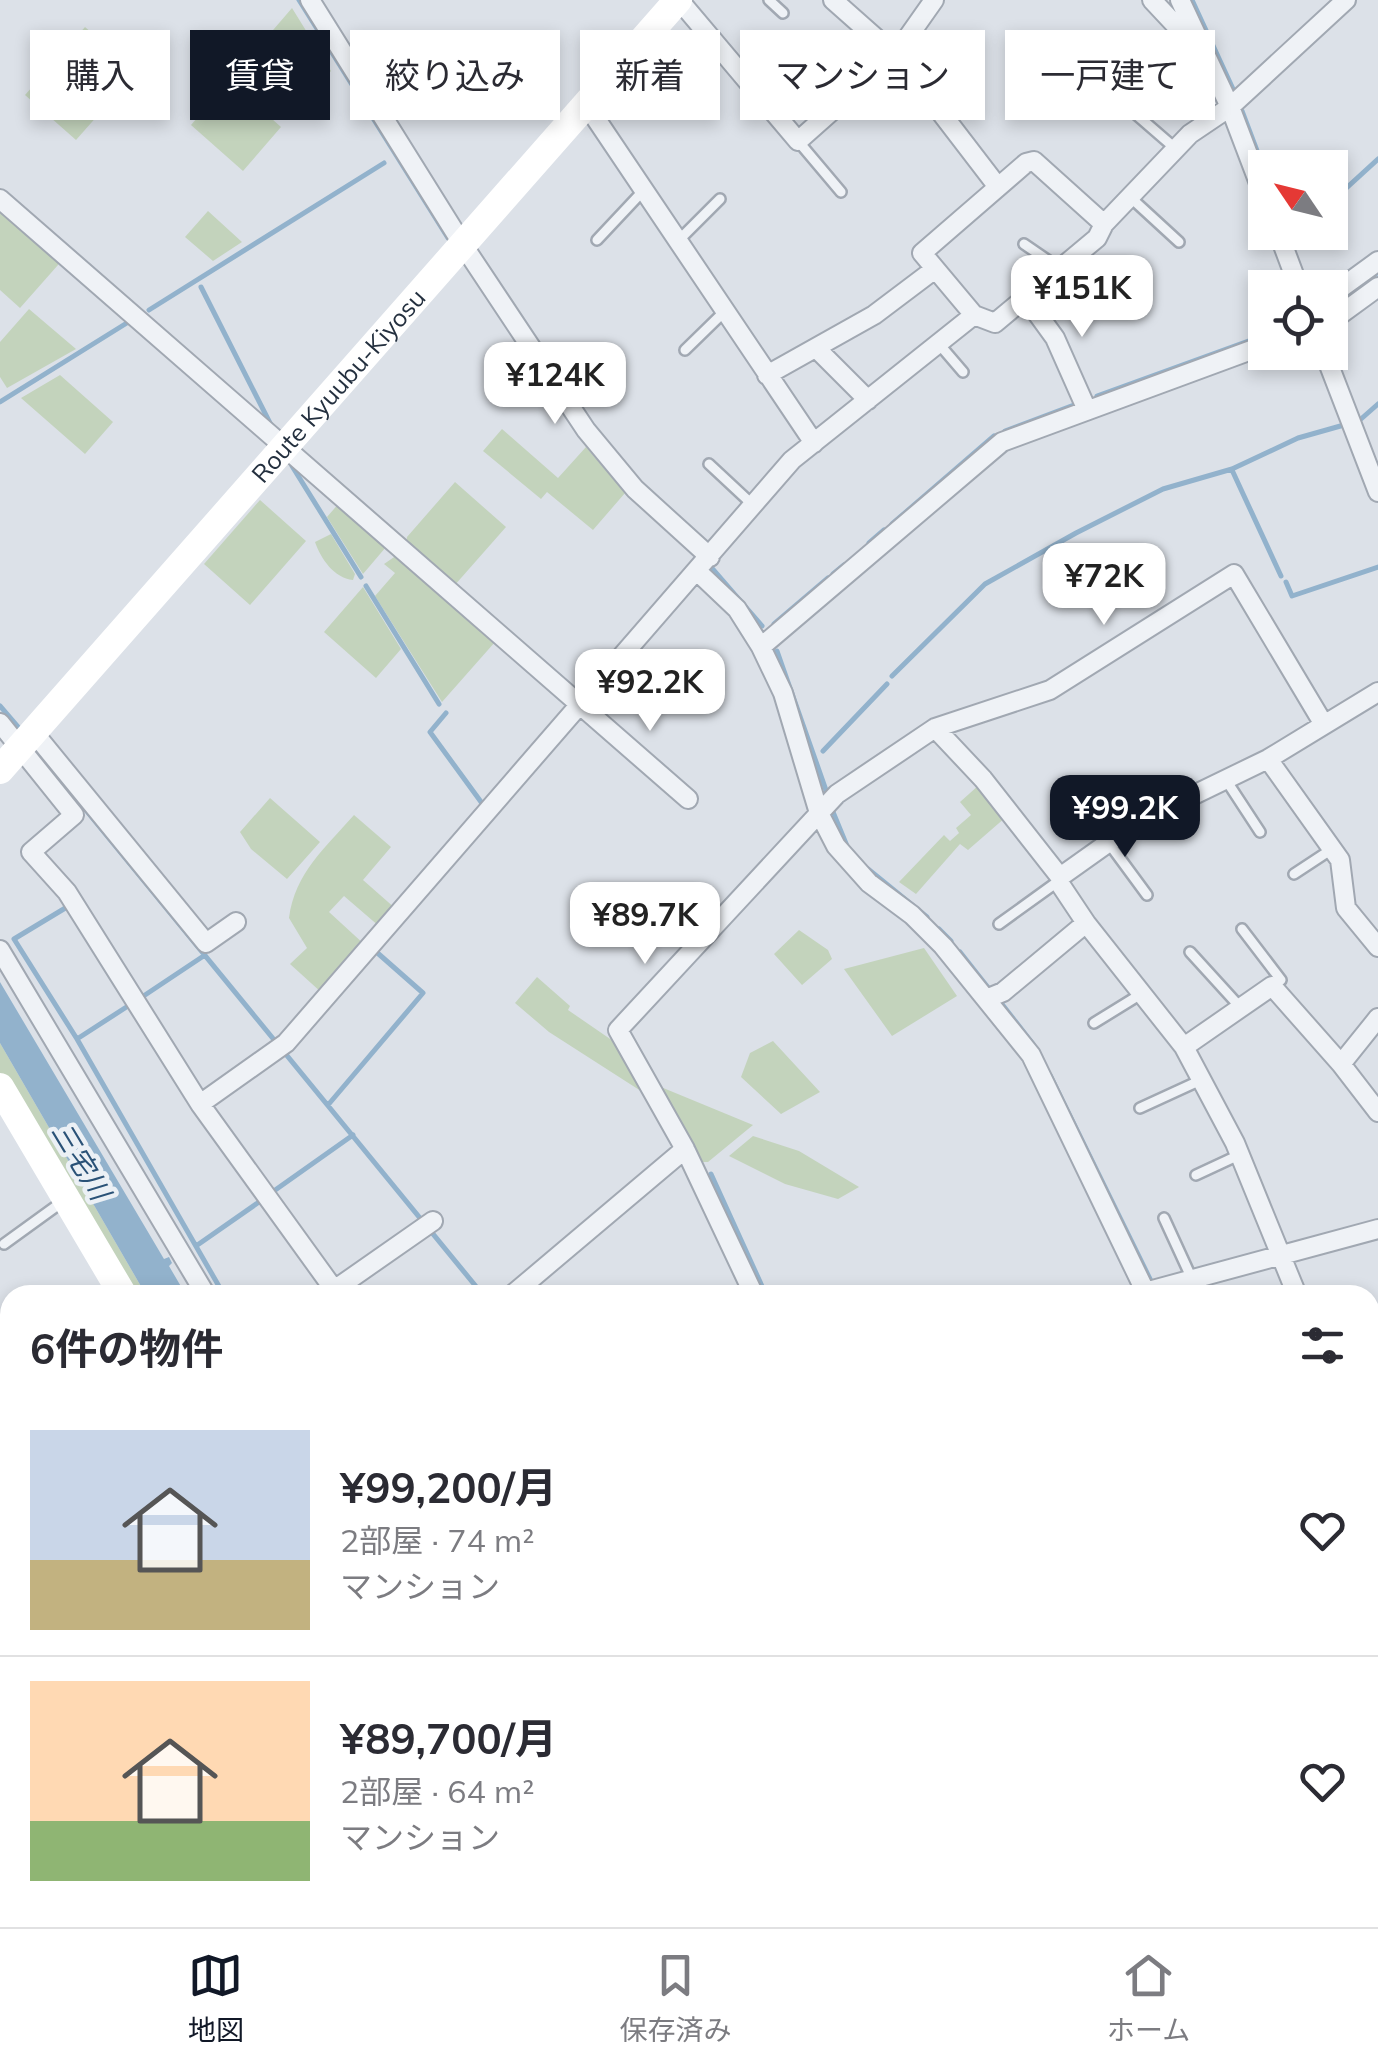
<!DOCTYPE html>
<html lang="ja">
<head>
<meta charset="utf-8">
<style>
	body { margin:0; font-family:Mulish,"Noto Sans JP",sans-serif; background:#f2f2f3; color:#2b2b33; height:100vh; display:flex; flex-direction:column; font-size:38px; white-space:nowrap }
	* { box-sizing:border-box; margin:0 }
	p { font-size:32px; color:#7c7c81 }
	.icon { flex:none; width:55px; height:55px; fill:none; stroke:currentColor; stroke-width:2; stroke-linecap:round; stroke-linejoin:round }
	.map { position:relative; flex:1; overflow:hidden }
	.panel { position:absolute; left:0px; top:1285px; width:1380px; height:642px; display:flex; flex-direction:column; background:#fff; border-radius:30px 30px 0 0; box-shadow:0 5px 15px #0003 }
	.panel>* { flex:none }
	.banner { position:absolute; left:30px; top:30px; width:1320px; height:90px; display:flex; gap:20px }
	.needle { width:65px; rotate:305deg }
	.buttons { position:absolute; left:1248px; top:150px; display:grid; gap:20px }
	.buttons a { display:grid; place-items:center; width:100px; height:100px; border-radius:0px; background:#fff; box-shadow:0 5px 15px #0003; font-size:50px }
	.price { position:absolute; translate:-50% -85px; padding:0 22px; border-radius:20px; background:#fff; color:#222; font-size:32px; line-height:65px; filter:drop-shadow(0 2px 5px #0008) }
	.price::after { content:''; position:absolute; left:50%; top:60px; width:30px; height:22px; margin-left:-15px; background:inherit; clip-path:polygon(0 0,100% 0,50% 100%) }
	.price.selected { background:#111827; color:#fff }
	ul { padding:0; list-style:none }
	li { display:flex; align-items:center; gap:30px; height:250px; padding:0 30px }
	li+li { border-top:2px solid #e1e1e2 }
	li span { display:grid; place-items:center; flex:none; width:280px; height:200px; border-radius:0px; color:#555 }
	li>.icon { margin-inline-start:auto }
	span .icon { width:120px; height:120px; fill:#fffc; stroke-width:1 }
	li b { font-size:42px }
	h2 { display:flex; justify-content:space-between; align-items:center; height:120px; padding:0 30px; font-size:42px }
	.pill { padding:0 35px; border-radius:0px; background:#fff; box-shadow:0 5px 15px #0003; font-size:35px; line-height:90px }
	.pill.selected { background:#111827; color:#fff }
	.menu { display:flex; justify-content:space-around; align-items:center; height:140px; border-top:2px solid #e1e1e2; background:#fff; font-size:28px; color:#7c7c81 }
	.menu a { display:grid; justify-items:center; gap:5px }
	.menu .selected { color:#111827 }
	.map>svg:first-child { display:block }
</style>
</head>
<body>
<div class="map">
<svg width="1378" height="1927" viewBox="0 0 1378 1927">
	<rect width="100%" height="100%" fill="#dce1e8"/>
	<path fill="#cad1da" d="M623,1918H710L691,1927H631Z
		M939,1918H1214L1221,1927H946Z"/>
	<path fill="#c3d3bc" d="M292,8L331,71L308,96L255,51Z
		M85,27L133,69L127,76L130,79L76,140L25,95Z
		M229,81L281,127L243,171L191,125Z
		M0,206L58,257V265L20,308L0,290Z
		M208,211L242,242L213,261L185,237Z
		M29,309L76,349L7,388L0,377V342Z
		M60,375L113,422L85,454L21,398Z
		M502,429L558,478L586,447L625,493L593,530L547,492L541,499L483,451Z
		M455,482L506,527L454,586L406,545L407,537Z
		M260,500L306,541L250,605L204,564Z
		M340,502L386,547L363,574L327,517Z
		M331,534L355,574L353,580C334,578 321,559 315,542Z
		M400,553L495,642L442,702L375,596L395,573L384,564Z
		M363,587L401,649L376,678L324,632Z
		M979,785L1006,817L968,850L960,844L916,894L899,882L944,835L950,841L959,833L956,828L971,815L960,802Z
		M270,798L320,842L287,879L251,849L240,832Z
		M354,815L391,847L363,880L396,909L380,927L344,896L329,912L365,945L322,993L290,964L307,948L289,918C295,873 325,848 354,815Z
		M799,930L828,950L832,959L802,985L774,954Z
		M924,948L957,996L892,1036L844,969Z
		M537,977L570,1006L568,1010L616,1043L644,1093L549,1032L515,1003Z
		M773,1041L820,1092L781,1114L741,1077L750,1053Z
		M0,1043L146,1295H131L0,1075Z
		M656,1085L753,1125L708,1162H702Z
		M753,1136L799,1151L859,1187L838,1199L785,1184L729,1156Z"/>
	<path fill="#92b2cc" d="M0,982L164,1259L169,1257L172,1263L169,1266L186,1295H146L0,1043Z
		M535,1918H578L584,1927H541Z"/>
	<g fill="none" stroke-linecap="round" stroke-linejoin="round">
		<path stroke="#92b2cc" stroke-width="5" d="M299,0L448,238
			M1192,0L1233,89
			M1242,111L1265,172
			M1330,203L1378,159
			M1288,232L1291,239L1298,232
			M201,287L272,427
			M1330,308L1378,272
			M149,310L384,163
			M1097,396L1265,335
			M0,402L130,321
			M1361,419L1378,404
			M1005,431L1074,405
			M292,466L361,577
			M1232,470L1281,576
			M892,524L994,436
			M869,543L884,530
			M710,566L762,626
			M833,574L844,565
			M1286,582L1292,596L1378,567
			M366,586L439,704
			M774,624L828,578
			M777,651L827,793
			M892,676L985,584L1076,533L1163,489L1232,469L1298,438L1344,425
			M0,706L18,727
			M446,713L430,732L484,806
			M823,751L887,684
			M67,787L483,1295
			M833,812L847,846
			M868,869L927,917
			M67,907L14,939L77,1039L224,1295
			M939,929L951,941
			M960,952L990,990
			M142,997L205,955
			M998,999L1033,1044
			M77,1039L128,1006
			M1050,1075L1152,1283
			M328,1105L423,993L373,949
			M711,1174L766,1295
			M271,1193L353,1135
			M196,1246L259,1202
			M1370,1785L1378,1805
			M488,1918L493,1927
			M930,1918L936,1927
			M626,1924L629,1927
			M696,1927L715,1918
			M1376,1927L1378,1926"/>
		<g stroke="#a1a8b2" stroke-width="14">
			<path id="service" d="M769,0L783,13
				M1131,110L1176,149
				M798,141L841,192
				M1130,197L1179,242
				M597,240L643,191
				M678,241L720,199
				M1024,244L1059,268
				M939,344L963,372
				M685,350L725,311
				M709,464L753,505
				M1226,780L1260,832
				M1108,842L1147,895
				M1294,874L1332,849
				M999,924L1060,880
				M1242,929L1281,980L1272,986
				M1190,952L1241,1008
				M1094,1023L1141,994
				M1140,1108L1201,1080
				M1196,1175L1239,1155
				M1164,1218L1192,1279
				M4,1244L62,1202
				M0,1540L10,1549
				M1176,1918L1183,1927"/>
		</g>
		<g stroke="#a1a8b2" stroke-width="22">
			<path id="minor" d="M310,0L463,245L586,430L635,489L710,557
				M679,0L798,141L896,54L934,0
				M833,0L895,55
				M1152,0L1196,47
				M1180,0L1230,107L1265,199
				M896,54L998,187
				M586,104L814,443
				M0,199L688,799
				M1278,232L1299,288
				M1330,296L1378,261
				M1026,298L1055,338L1087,410
				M974,315L922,253L1026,163L1034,161L1104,224
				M1330,322L1378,287
				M816,348L868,400
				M1324,352L1378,492
				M767,375L874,315L935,269
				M698,572L737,609L761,647L783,693L819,813L836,846L869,883L912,915L943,946L1031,1055L1147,1295
				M761,647L1002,442L1265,345
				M0,723L74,815L31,852L67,892L200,1104L338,1295
				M935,728L983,779L1060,877
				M35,734L206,943L236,922
				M1268,759L1340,860L1346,908L1378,947
				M1086,923L1184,1047
				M0,950L206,1295
				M986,999L1003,992L1086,923L1060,884V877L1136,823L1268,759L1378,692
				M1341,1064L1378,1112
				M200,1104L286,1043L792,460L974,315L995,323L1097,238L1104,224L1190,134L1230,107L1346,0
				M1145,1292L1378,1229
				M327,1295L433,1221
				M512,1295L685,1149
				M754,1295L685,1149L618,1030L837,794L935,728L1050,690L1234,574L1323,723
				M1297,1295L1235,1143L1184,1047L1272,986L1341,1064L1378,1018
				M0,1415L10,1422
				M1370,1457L1378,1474
				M0,1631L10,1622
				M1370,1726L1378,1721
				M0,1729L10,1745
				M1370,1806L1378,1826
				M1370,1864L1378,1859
				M0,1901L10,1893
				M1223,1918L1230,1927
				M116,1923L127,1918
				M303,1927L313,1918
				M1276,1927L1290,1918"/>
		</g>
		<g stroke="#a1a8b2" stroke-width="28">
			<path id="tertiary" d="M1370,1598L1378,1594
				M752,1927L770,1918"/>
		</g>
		<use href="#service" stroke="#eff2f6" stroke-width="9"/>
		<use href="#minor" stroke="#eff2f6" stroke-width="18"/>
		<use href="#tertiary" stroke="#eff2f6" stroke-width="22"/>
		<g stroke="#fff" stroke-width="28">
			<path id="s1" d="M0,770L678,0"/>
			<path d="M0,1087L123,1295"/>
			<path d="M510,1918L515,1927"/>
		</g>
	</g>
	<g text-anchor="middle" stroke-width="9" stroke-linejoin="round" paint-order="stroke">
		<g font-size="25" fill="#24303f" stroke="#ebf0f5">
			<text dy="9" stroke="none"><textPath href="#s1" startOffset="512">Route Kyuubu-Kiyosu</textPath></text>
		</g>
		<g font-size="28" font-style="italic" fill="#2a5277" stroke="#ebf0f5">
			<text transform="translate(81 1161) rotate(59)" y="10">三宅川</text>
		</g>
	</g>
</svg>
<div class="buttons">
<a><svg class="needle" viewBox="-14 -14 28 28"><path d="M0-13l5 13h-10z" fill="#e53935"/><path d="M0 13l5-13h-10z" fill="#7c7c81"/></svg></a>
<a><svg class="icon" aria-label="locate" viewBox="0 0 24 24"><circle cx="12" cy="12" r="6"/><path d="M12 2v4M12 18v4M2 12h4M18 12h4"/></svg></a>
</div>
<b class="price" style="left:1082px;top:340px">¥151K</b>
<b class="price" style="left:555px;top:427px">¥124K</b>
<b class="price" style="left:1104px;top:628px">¥72K</b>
<b class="price" style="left:650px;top:734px">¥92.2K</b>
<b class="price selected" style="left:1125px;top:860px">¥99.2K</b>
<b class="price" style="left:645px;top:967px">¥89.7K</b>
<div class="banner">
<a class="pill">購入</a>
<a class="pill selected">賃貸</a>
<a class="pill">絞り込み</a>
<a class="pill">新着</a>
<a class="pill">マンション</a>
<a class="pill">一戸建て</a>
</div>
<section class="panel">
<h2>6件の物件<svg class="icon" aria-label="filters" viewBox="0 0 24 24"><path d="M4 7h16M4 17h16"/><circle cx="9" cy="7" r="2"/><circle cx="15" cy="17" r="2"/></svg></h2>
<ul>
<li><span style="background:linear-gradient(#c9d6e8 65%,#c2b280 0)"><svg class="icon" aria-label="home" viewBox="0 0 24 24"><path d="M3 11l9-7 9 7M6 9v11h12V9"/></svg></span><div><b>¥99,200/月</b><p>2部屋 · 74 m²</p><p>マンション</p></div><svg class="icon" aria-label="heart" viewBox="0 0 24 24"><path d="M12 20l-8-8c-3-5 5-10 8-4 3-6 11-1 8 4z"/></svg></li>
<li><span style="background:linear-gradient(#ffd9b3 70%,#8fb573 0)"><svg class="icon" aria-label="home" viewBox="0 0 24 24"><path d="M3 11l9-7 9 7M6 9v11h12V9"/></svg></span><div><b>¥89,700/月</b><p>2部屋 · 64 m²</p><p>マンション</p></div><svg class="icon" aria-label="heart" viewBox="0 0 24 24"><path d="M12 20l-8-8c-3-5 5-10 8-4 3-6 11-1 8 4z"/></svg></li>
</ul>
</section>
</div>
<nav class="menu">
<a class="selected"><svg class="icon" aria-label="map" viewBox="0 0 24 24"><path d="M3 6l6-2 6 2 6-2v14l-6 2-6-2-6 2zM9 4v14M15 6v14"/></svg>地図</a>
<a><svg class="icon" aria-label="saved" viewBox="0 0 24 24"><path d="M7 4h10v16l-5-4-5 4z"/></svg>保存済み</a>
<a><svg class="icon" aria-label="home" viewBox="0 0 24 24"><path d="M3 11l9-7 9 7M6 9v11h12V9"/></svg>ホーム</a>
</nav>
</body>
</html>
